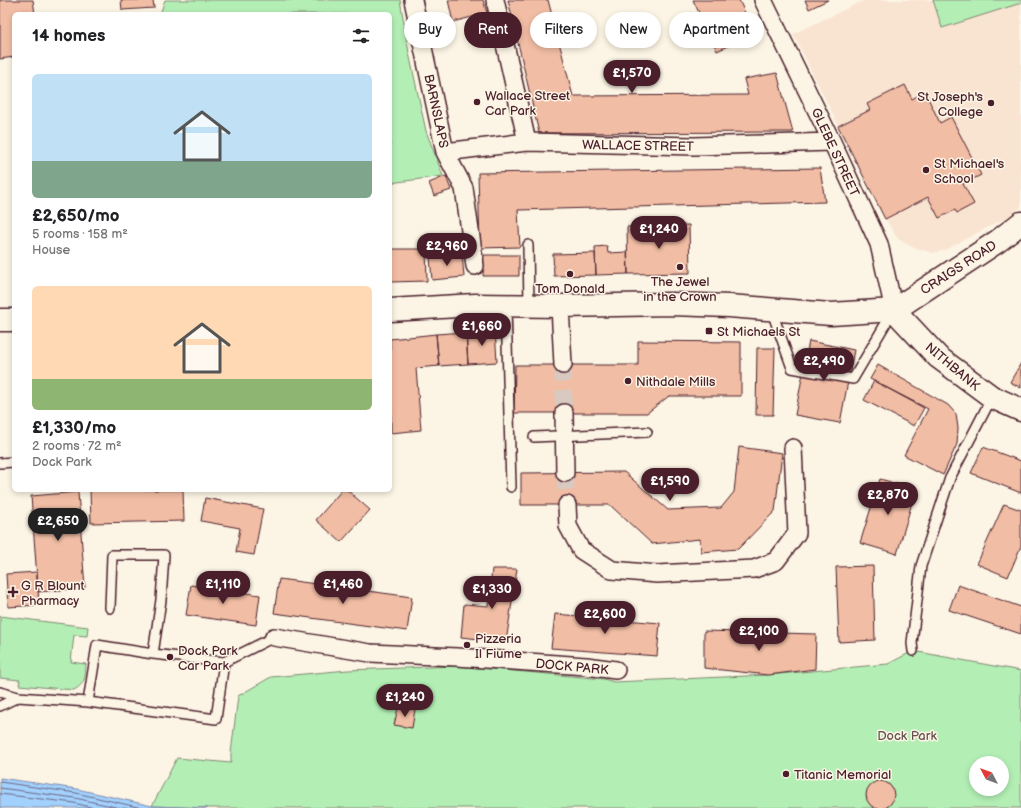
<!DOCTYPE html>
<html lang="en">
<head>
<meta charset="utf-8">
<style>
	body { margin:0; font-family:"Balsamiq Sans",sans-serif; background:#f2f2f2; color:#202124; height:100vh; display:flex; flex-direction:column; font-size:15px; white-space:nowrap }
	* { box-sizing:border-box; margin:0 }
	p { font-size:13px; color:#757577 }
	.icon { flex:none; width:22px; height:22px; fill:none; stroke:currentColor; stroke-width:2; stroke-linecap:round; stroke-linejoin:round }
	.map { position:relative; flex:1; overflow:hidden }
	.drawer { position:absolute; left:12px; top:12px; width:380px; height:480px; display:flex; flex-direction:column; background:#fff; border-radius:6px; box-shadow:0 2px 6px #0003 }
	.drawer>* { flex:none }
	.banner { position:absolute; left:404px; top:12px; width:380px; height:36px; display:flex; gap:8px }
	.needle { width:26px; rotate:311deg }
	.buttons { position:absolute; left:969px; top:756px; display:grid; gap:8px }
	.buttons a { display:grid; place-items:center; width:40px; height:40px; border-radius:50%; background:#fff; box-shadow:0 2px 6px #0003; font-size:20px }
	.price { position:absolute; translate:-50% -34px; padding:0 9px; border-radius:14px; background:#4a1f2b; color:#fff; font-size:13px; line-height:26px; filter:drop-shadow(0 1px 2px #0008) }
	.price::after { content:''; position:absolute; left:50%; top:24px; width:12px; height:9px; margin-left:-6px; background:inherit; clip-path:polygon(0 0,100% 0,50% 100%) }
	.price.active { background:#222; color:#fff }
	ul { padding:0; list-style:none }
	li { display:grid; align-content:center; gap:8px; height:212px; padding:0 20px }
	li span { display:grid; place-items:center; height:124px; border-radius:6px; color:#555 }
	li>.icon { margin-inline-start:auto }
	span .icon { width:72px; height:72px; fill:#fffc; stroke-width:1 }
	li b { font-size:17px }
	h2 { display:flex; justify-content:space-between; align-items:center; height:48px; padding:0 20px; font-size:17px }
	.pill { padding:0 14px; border-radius:18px; background:#fff; box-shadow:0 2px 6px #0003; font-size:14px; line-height:36px }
	.pill.active { background:#4a1f2b; color:#fff }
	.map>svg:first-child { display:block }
</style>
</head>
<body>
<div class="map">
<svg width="1021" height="808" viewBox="0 0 1021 808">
	<rect width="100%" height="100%" fill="#fcf5e5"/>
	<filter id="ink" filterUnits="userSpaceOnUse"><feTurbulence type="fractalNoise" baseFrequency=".025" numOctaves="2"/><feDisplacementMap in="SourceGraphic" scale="8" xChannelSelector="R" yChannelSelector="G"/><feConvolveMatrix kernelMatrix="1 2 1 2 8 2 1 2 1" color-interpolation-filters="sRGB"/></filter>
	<g filter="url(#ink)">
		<path fill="#f9e4d2" d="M865,0H1021V207L1013,214L945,250L933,253L912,247L898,239L885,219L793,34Z"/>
		<path fill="#b3efb5" stroke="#7e8770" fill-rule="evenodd" d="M165,0H400L409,53L426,131L443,176L390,183V14H160Z
			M933,0H1021V3L942,28Z
			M0,616L88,627L87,636L74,635L71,662L86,664C85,677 86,683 74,690L19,685L20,680L0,678Z
			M913,651L1021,671V808H208L152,806L177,758L231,763V753L238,696L271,677L348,670L457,666L604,679L614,682L768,675L888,664ZM976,763H1002V789H976Z"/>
		<path fill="#a2d1fe" stroke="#7f8aaa" d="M0,778L77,789L152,806L208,808H0Z"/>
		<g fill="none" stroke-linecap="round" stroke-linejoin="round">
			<path stroke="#6d667f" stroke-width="1" d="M0,782L76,793L142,808
				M0,788L75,798L120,808
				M0,794L74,803L94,808"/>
		</g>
		<path fill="#f1bda4" stroke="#4a1f2b" d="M0,0H33L35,14H14V57L0,59Z
			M121,0H153L154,8L122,10Z
			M448,0H483L487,13L453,22Z
			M508,0H548L573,96L748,95L744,79L777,73L793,132L539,133Z
			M693,0H739L755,34L717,51Z
			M805,0H828L809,9Z
			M905,85L912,99L925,92L940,123L951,117L981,175L963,184L974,204L957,213L955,210L939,218L928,197L885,219L838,126L870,110L867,104Z
			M820,168L825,202L518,210L520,247L480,248L478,173Z
			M446,176L451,190L434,196L429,183Z
			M689,225L690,273L628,274L627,227Z
			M607,246L608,253L627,252L628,274L596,275L595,247Z
			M390,249H426L427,281L390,282Z
			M462,253L464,277L432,280L430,257Z
			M595,253L596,275L554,276L553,254Z
			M484,255H519V276H483Z
			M495,329L497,362L468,364L466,332Z
			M466,332L468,364L439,366L436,334Z
			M436,334L439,366L416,368L421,430L391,433L390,339Z
			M638,341L741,342V396H669L647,413H514L515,365H638Z
			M809,341L854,350L840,423L795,415Z
			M757,348H775L773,415H756Z
			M1021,363V388L1010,382Z
			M878,365L948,405L956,414L958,428L957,444L943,475L904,455L928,409L870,379Z
			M874,381L924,408L914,426L864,400Z
			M739,447L782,453L775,511L738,549L701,552L700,539L652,544L610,505H521V473L624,472L668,510L721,508L734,492Z
			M983,447L1021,461V493L971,473Z
			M880,479L916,489L897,554L860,543Z
			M90,490H183L184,521L91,523Z
			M253,490H265L259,493Z
			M342,490H347L370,510L341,542L316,520Z
			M78,492L85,588L38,592L31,496Z
			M205,498L263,509L254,555L236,552L240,528L201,521Z
			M1004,504L1021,510V546L1008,577L977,564Z
			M873,566L875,640L839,642L836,567Z
			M492,569H517L506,642L461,637L464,604L488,606Z
			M37,572L39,605L8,607L6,574Z
			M279,579L412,597L407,631L274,613Z
			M191,585L260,595L256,625L186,615Z
			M958,585L1021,607V634L949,610Z
			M555,614L660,623L657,656L551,648Z
			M704,631L816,634L815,669L768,675L704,668Z
			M398,708L415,709L412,728L394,725Z
			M866 795a14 14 0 1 1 28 0a14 14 0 1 1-28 0Z"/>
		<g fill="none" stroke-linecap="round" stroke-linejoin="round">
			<path stroke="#d8cac0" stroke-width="17" stroke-dasharray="17 8" stroke-linecap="butt" d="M563,365L564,413
				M565,473L567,505"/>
			<g stroke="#4a1f2b" stroke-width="12">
				<path id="lane" d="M528,245L529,306
					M506,306L511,487
					M771,309L792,368L853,379L893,311
					M534,437L647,432
					M0,463L14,462
					M110,608L112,555H164L161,600L153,654
					M913,651L912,643L921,566L950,478L992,397
					M224,662L274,637
					M0,692L18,697L88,702L216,719L224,662L153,654L97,645L88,702
					M0,706L18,697"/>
			</g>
			<g stroke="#4a1f2b" stroke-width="20">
				<path id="street" d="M413,0L445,152L464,188L475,266
					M495,0L527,142
					M763,0L832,142L879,244L894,310
					M445,152L527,142L694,146L832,142
					M560,306L563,365
					M564,413L565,473
					M567,505L568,526L581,550L612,570L657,574L754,569L776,561L797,533L793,448
					M274,637L370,653L457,657L586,666L616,670"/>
			</g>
			<g stroke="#4a1f2b" stroke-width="25">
				<path id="secondary" d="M390,310L475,305L560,306L672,304L729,306L831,314L894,310L998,241L1021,223
					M894,310L938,357L992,397L1021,410
					M0,320H14"/>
			</g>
			<use href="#lane" stroke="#fcf5e5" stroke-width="9"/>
			<use href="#street" stroke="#fcf5e5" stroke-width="17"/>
			<use href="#secondary" stroke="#fcf5e5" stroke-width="22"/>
		</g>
	</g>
	<g fill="#4a1f2b" stroke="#fcf5e5" stroke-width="1.5">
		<circle cx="477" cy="102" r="4"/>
		<circle cx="991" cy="103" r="4"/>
		<circle cx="926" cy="170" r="4"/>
		<circle cx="680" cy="267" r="4"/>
		<circle cx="570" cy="274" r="4"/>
		<rect x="705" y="327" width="8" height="8" rx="2"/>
		<circle cx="628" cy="381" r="4"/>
		<path d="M11 586h4v4h4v4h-4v4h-4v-4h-4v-4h4z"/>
		<circle cx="467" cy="645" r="4"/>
		<circle cx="170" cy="657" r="4"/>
		<circle cx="786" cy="774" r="4"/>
	</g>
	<g text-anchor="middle" stroke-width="3" stroke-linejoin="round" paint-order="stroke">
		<g font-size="13" fill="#4a1f2b" stroke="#fcf5e5" text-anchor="start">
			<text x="485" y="100">Wallace Street<tspan x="485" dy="15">Car Park</tspan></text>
			<text x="983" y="101" text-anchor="end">St Joseph's<tspan x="983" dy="15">College</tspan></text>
			<text x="934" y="168">St Michael's<tspan x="934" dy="15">School</tspan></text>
			<text x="680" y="286" text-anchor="middle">The Jewel<tspan x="680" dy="15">in the Crown</tspan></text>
			<text x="570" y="293" text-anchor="middle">Tom Donald</text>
			<text x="717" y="336">St Michaels St</text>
			<text x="636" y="386">Nithdale Mills</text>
			<text x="21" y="590">G R Blount<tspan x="21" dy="15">Pharmacy</tspan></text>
			<text x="475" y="643">Pizzeria<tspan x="475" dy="15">Il Fiume</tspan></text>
			<text x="178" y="655">Dock Park<tspan x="178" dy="15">Car Park</tspan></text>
			<text x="794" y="779">Titanic Memorial</text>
		</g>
		<g font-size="13" fill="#4a1f2b" stroke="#fcf5e5">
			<text transform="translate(437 111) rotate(78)" y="5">BARNSLAPS</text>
			<text transform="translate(638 145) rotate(1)" y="5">WALLACE STREET</text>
			<text transform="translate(836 152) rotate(65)" y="5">GLEBE STREET</text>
			<text transform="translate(958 267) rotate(-33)" y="5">CRAIGS ROAD</text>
			<text transform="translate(953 366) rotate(40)" y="5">NITHBANK</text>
			<text transform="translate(572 666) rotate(5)" y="5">DOCK PARK</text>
		</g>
		<g font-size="13" fill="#64534e" stroke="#fcf5e5">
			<text x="907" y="740">Dock Park</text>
		</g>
	</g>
</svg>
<div class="buttons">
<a><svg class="needle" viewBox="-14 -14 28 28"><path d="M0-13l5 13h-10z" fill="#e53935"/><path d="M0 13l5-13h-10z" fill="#757577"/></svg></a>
</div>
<b class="price" style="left:632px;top:94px">£1,570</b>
<b class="price" style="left:659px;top:250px">£1,240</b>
<b class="price" style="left:447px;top:267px">£2,960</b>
<b class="price" style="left:482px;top:347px">£1,660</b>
<b class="price" style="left:824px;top:382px">£2,490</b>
<b class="price" style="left:670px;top:502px">£1,590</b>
<b class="price" style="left:888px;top:516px">£2,870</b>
<b class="price active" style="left:58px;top:542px">£2,650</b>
<b class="price" style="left:223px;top:605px">£1,110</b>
<b class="price" style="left:343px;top:605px">£1,460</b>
<b class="price" style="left:492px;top:610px">£1,330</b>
<b class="price" style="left:605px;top:635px">£2,600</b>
<b class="price" style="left:759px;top:652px">£2,100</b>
<b class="price" style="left:405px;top:718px">£1,240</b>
<div class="banner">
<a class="pill">Buy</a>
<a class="pill active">Rent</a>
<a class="pill">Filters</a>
<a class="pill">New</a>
<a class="pill">Apartment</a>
</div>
<section class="drawer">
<h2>14 homes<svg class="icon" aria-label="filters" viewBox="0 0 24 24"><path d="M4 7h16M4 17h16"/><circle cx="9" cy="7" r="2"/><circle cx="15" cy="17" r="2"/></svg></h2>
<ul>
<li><span style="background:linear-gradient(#bfe0f5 70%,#7fa58c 0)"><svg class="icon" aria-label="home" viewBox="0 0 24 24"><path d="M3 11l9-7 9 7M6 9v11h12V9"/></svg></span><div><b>£2,650/mo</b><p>5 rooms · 158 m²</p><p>House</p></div></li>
<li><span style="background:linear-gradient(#ffd9b3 75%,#8fb573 0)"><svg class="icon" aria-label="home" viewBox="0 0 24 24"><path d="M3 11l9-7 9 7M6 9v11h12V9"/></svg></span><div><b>£1,330/mo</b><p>2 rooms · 72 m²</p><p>Dock Park</p></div></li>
</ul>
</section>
</div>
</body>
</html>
